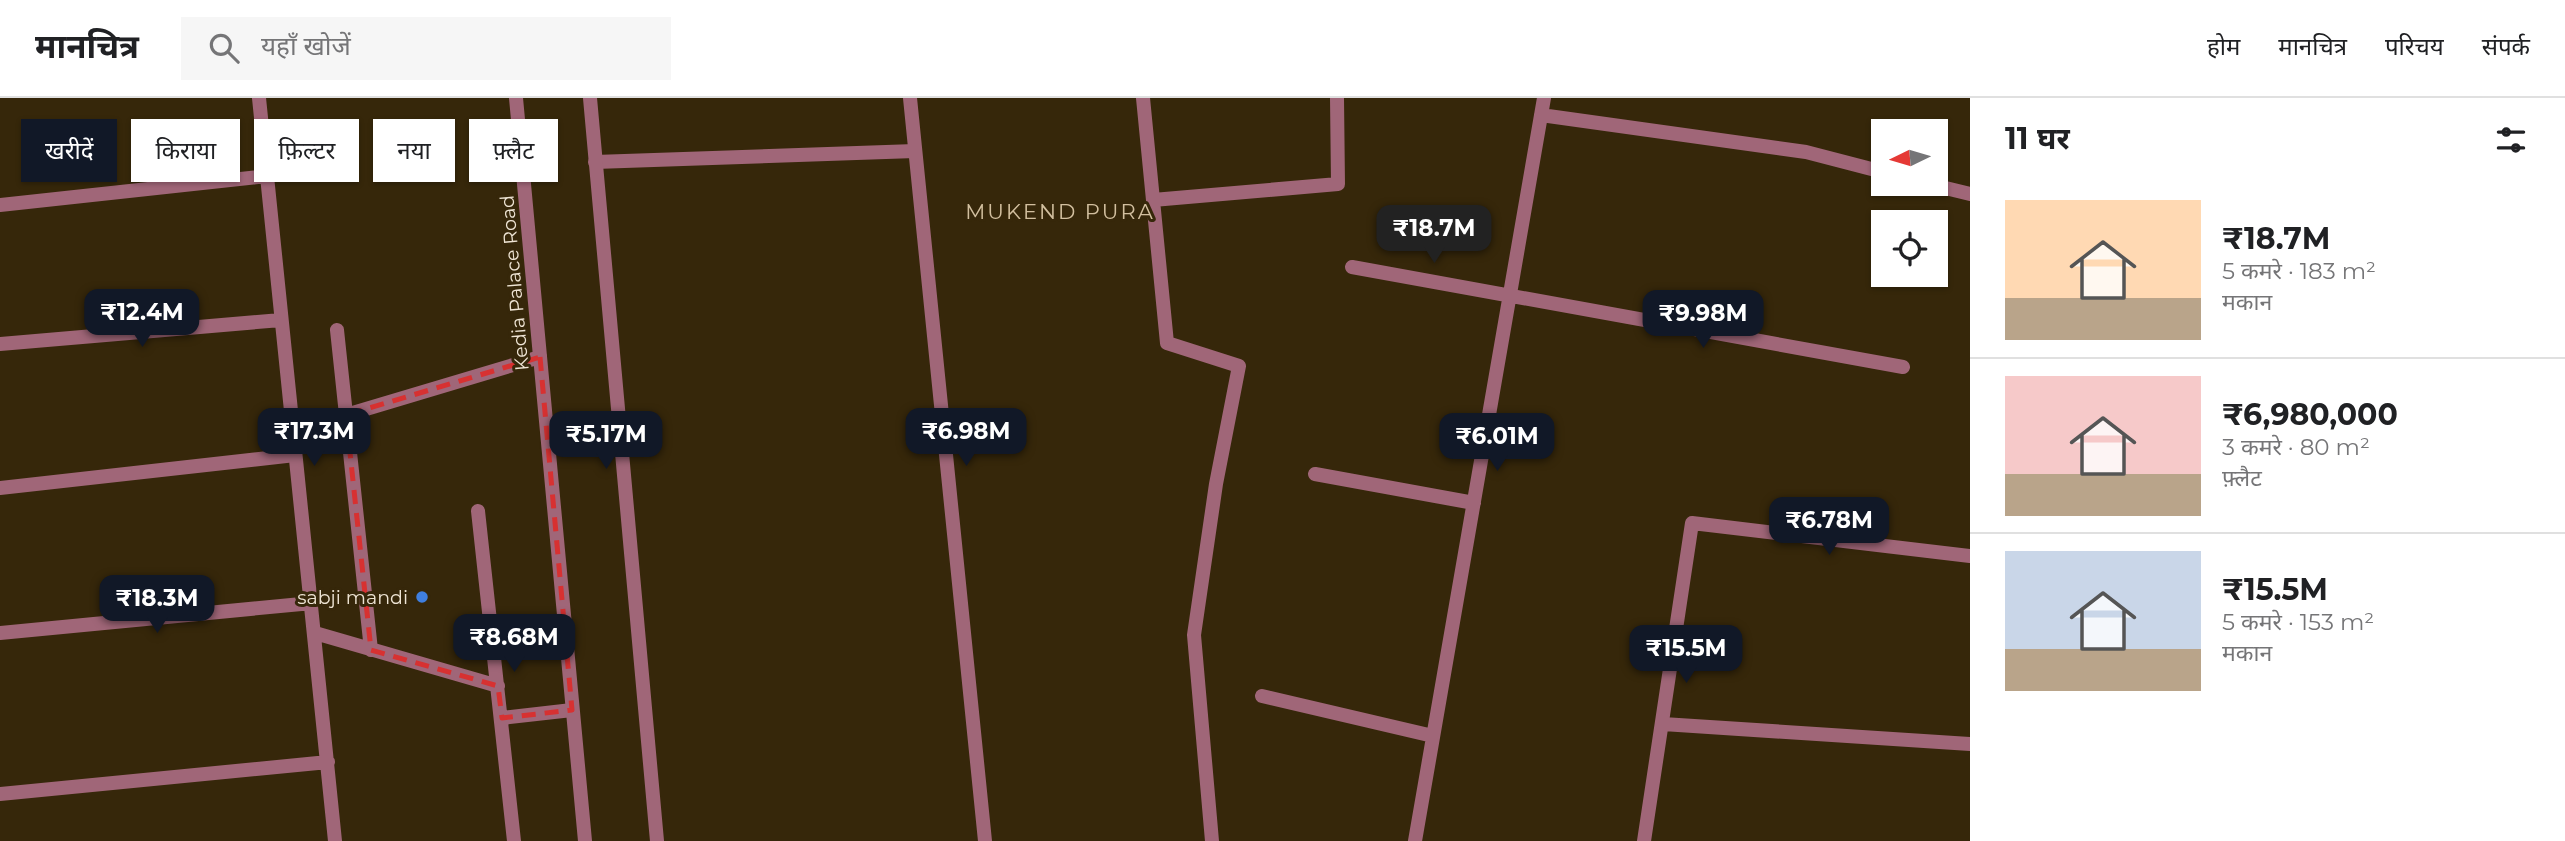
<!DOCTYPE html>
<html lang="hi">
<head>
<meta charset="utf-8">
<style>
	body { margin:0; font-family:Montserrat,"Noto Sans Devanagari",sans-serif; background:#f6f6f6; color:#202124; height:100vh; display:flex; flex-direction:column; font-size:26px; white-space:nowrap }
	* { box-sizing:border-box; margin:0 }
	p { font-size:23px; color:#757577 }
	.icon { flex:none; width:38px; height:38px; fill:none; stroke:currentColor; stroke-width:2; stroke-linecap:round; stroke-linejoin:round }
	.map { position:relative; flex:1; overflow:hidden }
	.details { display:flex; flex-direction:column; background:#fff; width:595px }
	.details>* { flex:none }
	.banner { position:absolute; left:21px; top:21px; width:665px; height:63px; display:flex; gap:14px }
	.needle { width:46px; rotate:265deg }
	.tools { position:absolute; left:1871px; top:21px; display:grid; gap:14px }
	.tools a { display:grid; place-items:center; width:77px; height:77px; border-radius:0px; background:#fff; box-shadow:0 2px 5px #0004; font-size:35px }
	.price { position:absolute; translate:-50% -60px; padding:0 16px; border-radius:14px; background:#111827; color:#fff; font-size:23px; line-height:46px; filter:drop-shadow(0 2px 4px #0008) }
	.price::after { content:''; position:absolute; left:50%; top:42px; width:21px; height:16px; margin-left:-10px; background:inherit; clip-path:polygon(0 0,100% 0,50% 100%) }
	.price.current { background:#222; color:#fff }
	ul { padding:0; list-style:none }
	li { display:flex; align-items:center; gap:21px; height:175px; padding:0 35px }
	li+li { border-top:2px solid #e0e0e0 }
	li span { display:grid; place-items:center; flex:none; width:196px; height:140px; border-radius:0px; color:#555 }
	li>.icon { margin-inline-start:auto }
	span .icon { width:84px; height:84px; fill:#fffc; stroke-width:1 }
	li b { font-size:30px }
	h2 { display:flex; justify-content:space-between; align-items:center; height:84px; padding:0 35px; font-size:30px }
	.chip { padding:0 24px; border-radius:0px; background:#fff; box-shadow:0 2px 5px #0004; font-size:24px; line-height:63px }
	.chip.current { background:#111827; color:#fff }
	header { display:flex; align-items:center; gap:42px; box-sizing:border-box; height:98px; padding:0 35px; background:#fff; border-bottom:2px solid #e0e0e0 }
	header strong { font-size:33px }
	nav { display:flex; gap:38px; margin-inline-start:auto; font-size:24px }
	.search { width:490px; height:63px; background:#f6f6f6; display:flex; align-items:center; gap:18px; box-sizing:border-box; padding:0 24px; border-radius:0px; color:#757577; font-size:26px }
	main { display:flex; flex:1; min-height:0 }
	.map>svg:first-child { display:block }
</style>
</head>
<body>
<header>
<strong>मानचित्र</strong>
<div class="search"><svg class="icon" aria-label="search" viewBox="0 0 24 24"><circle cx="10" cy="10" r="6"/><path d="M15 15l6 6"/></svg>यहाँ खोजें</div>
<nav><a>होम</a><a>मानचित्र</a><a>परिचय</a><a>संपर्क</a></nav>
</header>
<main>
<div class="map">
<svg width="1970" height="743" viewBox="0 0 1970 743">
	<rect width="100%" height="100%" fill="#36270a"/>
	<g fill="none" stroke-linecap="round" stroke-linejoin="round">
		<path stroke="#a06678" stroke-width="14" d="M259,0L335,743
			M910,0L985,743
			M1143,0L1167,245L1239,268L1216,386L1194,537L1212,743
			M1541,17L1806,54L1883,74
			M595,64L915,53
			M1929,86L1970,96
			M1153,102L1338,86L1337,0
			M0,107L267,78
			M1352,169L1903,269
			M337,232L371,552
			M0,246L281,222
			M346,317L540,259
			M1315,376L1474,405
			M0,390L295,357
			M478,413L514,743
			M0,535L312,505
			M315,535L498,588
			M1262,598L1433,638
			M502,620L572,612
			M1663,626L1970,646
			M0,696L328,664
			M1415,743L1544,0
			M1644,743L1692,425L1970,458"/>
		<path stroke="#a06678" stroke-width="14" d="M516,0L585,743
			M590,0L657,743"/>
	</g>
	<path fill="none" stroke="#d73131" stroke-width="5" stroke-dasharray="14 9" stroke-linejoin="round" d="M540,259L572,612L502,620L498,588L371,552L346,317Z"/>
	<circle fill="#3f7fe0" stroke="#36270a" stroke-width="2.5" cx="422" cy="499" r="7"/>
	<g text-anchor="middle" stroke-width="6" stroke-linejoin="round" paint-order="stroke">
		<g font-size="19" fill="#eee4d4" stroke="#36270a">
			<text transform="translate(514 185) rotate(-95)" y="7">Kedia Palace Road</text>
		</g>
		<g font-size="19" fill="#eee4d4" stroke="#36270a" text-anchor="end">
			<text x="408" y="506">sabji mandi</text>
		</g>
		<g font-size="21" letter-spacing="2" fill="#d2bf9f" stroke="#36270a">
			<text x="1060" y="121">MUKEND PURA</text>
		</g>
	</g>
</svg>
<div class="tools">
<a><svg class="needle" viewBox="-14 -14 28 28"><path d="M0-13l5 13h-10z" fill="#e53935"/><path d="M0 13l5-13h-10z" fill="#757577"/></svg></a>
<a><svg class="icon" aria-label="locate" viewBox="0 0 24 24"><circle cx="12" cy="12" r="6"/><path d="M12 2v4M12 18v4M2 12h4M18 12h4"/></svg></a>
</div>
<b class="price current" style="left:1434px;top:167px">₹18.7M</b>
<b class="price" style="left:142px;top:251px">₹12.4M</b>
<b class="price" style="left:1703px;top:252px">₹9.98M</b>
<b class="price" style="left:314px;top:370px">₹17.3M</b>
<b class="price" style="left:966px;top:370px">₹6.98M</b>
<b class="price" style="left:606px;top:373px">₹5.17M</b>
<b class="price" style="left:1497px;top:375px">₹6.01M</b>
<b class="price" style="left:1829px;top:459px">₹6.78M</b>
<b class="price" style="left:157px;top:537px">₹18.3M</b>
<b class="price" style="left:514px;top:576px">₹8.68M</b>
<b class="price" style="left:1686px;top:587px">₹15.5M</b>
<div class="banner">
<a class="chip current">खरीदें</a>
<a class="chip">किराया</a>
<a class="chip">फ़िल्टर</a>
<a class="chip">नया</a>
<a class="chip">फ़्लैट</a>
</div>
</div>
<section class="details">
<h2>11 घर<svg class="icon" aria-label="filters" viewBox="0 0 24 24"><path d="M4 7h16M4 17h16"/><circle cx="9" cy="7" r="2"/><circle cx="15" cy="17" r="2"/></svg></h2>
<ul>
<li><span style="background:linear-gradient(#ffd9b3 70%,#b9a48a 0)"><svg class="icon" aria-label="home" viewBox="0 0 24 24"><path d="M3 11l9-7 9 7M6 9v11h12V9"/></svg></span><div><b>₹18.7M</b><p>5 कमरे · 183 m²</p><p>मकान</p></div></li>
<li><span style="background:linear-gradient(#f6c9c9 70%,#b9a48a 0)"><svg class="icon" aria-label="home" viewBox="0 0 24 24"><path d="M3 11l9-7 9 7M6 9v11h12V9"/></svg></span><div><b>₹6,980,000</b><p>3 कमरे · 80 m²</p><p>फ़्लैट</p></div></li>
<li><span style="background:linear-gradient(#c9d6e8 70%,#b9a48a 0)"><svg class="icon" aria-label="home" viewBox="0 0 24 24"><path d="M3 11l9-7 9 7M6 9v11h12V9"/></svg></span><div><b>₹15.5M</b><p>5 कमरे · 153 m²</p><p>मकान</p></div></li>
</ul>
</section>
</main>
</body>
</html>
